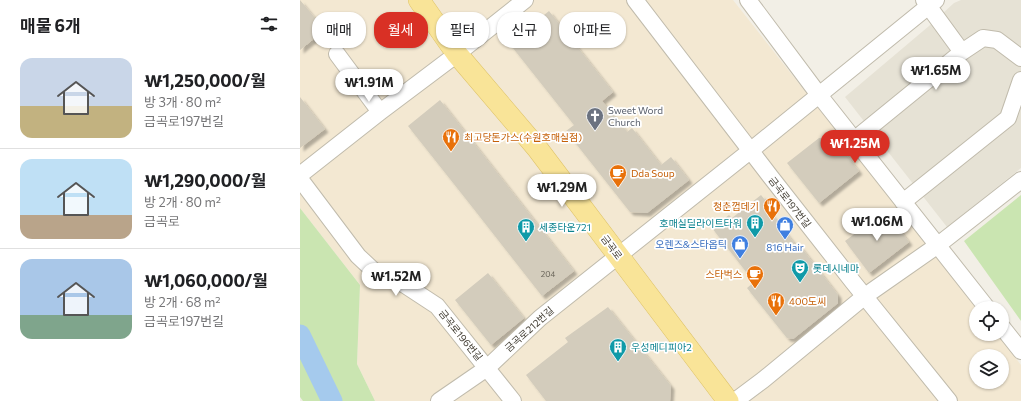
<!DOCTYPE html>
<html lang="ko">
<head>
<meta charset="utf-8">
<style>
	body { margin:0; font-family:Commissioner,"Noto Sans KR",sans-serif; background:#f6f6f6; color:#202124; height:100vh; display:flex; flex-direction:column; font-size:15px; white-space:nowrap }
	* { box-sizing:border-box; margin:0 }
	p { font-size:13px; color:#757577 }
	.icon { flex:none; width:22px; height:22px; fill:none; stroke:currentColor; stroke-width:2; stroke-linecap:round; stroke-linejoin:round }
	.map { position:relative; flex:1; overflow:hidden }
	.details { display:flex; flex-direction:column; background:#fff; width:300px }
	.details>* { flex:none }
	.top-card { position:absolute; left:12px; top:12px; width:380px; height:36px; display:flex; gap:8px }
	.tools { position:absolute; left:669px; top:301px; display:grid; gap:8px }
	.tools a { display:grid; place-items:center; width:40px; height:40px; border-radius:50%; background:#fff; box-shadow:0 1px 3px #0004; font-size:20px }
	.price { position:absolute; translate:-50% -34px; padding:0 9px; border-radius:14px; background:#fff; color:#222; font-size:13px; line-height:26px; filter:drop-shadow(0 1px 2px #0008) }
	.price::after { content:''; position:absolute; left:50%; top:24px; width:12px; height:9px; margin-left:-6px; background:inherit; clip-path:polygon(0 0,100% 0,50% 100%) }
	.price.current { background:#d93025; color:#fff }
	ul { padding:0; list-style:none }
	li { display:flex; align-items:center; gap:12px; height:100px; padding:0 20px }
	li+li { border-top:1px solid #e0e0e0 }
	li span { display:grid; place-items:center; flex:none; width:112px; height:80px; border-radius:12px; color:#555 }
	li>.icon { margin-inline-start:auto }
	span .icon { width:48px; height:48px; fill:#fffc; stroke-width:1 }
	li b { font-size:17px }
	h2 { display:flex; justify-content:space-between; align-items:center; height:48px; padding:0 20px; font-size:17px }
	.chip { padding:0 14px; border-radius:16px; background:#fff; box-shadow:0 1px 3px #0004; font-size:14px; line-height:36px }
	.chip.current { background:#d93025; color:#fff }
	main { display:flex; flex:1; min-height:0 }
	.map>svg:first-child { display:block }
</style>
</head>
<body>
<main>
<section class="details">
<h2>매물 6개<svg class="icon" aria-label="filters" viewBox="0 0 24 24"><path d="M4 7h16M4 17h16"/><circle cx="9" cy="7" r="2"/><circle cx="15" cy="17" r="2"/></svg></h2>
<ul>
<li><span style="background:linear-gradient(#c9d6e8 60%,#c2b280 0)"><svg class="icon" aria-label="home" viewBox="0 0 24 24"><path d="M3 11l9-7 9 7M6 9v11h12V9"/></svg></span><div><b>₩1,250,000/월</b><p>방 3개 · 80 m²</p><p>금곡로197번길</p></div></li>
<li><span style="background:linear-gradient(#bfe0f5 70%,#b9a48a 0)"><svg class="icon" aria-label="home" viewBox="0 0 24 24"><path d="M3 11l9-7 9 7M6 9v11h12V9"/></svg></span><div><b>₩1,290,000/월</b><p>방 2개 · 80 m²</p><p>금곡로</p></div></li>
<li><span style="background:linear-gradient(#a9c7e8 70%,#7fa58c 0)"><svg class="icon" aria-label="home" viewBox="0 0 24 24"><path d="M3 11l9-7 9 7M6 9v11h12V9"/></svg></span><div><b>₩1,060,000/월</b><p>방 2개 · 68 m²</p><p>금곡로197번길</p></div></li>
</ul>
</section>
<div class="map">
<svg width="721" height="401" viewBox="0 0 721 401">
	<defs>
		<filter id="shadow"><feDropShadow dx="3.5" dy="3.5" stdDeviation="1" flood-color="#0004"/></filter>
	</defs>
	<rect width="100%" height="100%" fill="#f2efe6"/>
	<path fill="#e6e2d5" d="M661,0H721V168L647,227L545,97L629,26L654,3Z"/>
	<path fill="#f3e8d2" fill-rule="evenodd" d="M0,0H433L676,308V334H697L721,365V401H75L57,364L60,285L0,208ZM676,356H702V382H676Z"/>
	<path fill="#cae5b1" d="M721,195V321L664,241Z
		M0,208L60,285L57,364L75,401H3L0,397Z"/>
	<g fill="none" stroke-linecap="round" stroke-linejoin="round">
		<path stroke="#a5caed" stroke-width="21" d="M0,335L32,401"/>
	</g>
	<path fill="#d3ccbc" filter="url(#shadow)" d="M0,0L25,30L0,50Z
		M249,11L313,92L302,101L327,132L332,128L361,165L371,157L389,180L347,213L330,212L266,131L274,125L209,43Z
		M0,97L25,129L0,148Z
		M140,100L274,271L242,296L173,208L108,126Z
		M519,138L534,140L559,171L519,203L487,163Z
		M461,195L472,209L469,211L498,248L500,246L538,295V303L493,339L487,338L447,288L454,282L412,228L429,215L432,218Z
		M585,211L609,242L569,273L545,241Z
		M188,273L224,318L191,345L155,300Z
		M308,307L371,386L370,401H246L226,375L268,342L265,338Z"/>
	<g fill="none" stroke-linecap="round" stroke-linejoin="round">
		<g stroke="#c0bbac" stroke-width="18">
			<path id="minor" d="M335,0L470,176L553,282L649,401
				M448,0L519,95L687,308
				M624,0L662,52
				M37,54L80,112
				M554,140L662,52L683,38L697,40L721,58
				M0,175L80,112L157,54L225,0
				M0,179L58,256L74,271L105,285L137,306L213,401
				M603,202L708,118L721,80
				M702,327L721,351
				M139,401L187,368L240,318L450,151L636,0
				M435,401L463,380L565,296L638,245L721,180"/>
		</g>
		<g stroke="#dec369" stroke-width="22">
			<path id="major" d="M119,0L157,54L237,148L428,401"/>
		</g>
		<use href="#minor" stroke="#fff" stroke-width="16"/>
		<use href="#major" stroke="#f9e498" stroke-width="21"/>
	</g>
	<defs>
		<g id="church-pin" transform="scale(0.9)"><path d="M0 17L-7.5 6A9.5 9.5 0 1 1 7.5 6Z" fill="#6b7280" stroke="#fff"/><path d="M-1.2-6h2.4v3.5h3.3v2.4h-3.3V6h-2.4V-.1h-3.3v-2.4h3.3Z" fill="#fff"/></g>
		<g id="restaurant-pin" transform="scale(0.9)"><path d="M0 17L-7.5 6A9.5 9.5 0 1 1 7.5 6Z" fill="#e8710a" stroke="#fff"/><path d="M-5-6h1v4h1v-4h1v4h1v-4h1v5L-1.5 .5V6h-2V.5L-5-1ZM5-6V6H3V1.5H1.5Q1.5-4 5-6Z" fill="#fff"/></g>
		<g id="cafe-pin" transform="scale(0.9)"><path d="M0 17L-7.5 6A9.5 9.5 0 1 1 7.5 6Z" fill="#e8710a" stroke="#fff"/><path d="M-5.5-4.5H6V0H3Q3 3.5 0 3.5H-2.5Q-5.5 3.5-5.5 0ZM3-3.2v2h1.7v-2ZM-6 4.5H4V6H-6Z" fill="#fff"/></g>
		<g id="building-pin" transform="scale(0.9)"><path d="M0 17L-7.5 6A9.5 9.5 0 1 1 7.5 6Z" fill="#0f9aa8" stroke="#fff"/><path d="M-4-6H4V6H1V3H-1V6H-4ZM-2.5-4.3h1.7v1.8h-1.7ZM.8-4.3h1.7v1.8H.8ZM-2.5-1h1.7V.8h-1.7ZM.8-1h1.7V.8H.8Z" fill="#fff"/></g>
		<g id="shop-pin" transform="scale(0.9)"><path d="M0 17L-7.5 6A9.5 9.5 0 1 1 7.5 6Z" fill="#3f7fe0" stroke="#fff"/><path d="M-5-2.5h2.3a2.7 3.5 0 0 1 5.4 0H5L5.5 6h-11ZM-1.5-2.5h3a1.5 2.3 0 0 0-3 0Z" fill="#fff"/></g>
		<g id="theatre-pin" transform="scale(0.9)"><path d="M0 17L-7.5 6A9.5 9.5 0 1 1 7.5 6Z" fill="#0f9aa8" stroke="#fff"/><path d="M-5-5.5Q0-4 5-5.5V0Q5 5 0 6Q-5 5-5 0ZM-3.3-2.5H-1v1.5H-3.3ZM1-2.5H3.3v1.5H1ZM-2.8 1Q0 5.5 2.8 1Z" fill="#fff"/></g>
	</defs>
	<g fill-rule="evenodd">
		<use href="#church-pin" x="295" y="116"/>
		<use href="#restaurant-pin" x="151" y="137"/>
		<use href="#cafe-pin" x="318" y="173"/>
		<use href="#restaurant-pin" x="472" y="206"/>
		<use href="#building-pin" x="455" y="223"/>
		<use href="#shop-pin" x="485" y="225"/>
		<use href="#building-pin" x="226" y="227"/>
		<use href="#shop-pin" x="440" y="244"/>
		<use href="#theatre-pin" x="500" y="268"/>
		<use href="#cafe-pin" x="455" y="274"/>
		<use href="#restaurant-pin" x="476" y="301"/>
		<use href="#building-pin" x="318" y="347"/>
	</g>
	<g text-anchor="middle" stroke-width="3.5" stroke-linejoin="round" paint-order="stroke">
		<g font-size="8" fill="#686358">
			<text x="248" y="277">204</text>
		</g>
		<g font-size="10" fill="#5b616d" stroke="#fff" text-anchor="start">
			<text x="308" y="114">Sweet Word<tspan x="308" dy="12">Church</tspan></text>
		</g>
		<g font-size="10" fill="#c56008" stroke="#fff" text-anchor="start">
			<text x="164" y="141">최고당돈가스(수원호매실점)</text>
			<text x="331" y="177">Dda Soup</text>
			<text x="459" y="210" text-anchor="end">청춘껍데기</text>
			<text x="442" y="278" text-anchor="end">스타벅스</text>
			<text x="489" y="305">400도씨</text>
		</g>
		<g font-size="10" fill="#454036" stroke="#fff">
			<text transform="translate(490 202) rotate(52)" y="4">금곡로197번길</text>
			<text transform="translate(312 247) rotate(53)" y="4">금곡로</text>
			<text transform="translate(229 329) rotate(-42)" y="4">금곡로212번길</text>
			<text transform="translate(161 335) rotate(51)" y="4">금곡로196번길</text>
		</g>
		<g font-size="10" fill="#0d838f" stroke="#fff" text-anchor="start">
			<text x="442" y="227" text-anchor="end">호매실딜라이트타워</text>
			<text x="239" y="231">세종타운721</text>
			<text x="513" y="272">롯데시네마</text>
			<text x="331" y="351">우성메디피아2</text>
		</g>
		<g font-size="10" fill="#366cbe" stroke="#fff" text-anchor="end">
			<text x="427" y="248">오렌즈&amp;스타옵틱</text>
			<text x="485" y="251" text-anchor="middle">816 Hair</text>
		</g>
	</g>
</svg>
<div class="tools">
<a><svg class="icon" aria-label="locate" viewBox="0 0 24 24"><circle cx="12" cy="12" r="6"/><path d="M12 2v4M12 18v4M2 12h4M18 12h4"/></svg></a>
<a><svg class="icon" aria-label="layers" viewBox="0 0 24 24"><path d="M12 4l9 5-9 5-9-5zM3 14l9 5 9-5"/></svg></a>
</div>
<b class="price" style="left:636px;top:91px">₩1.65M</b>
<b class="price" style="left:69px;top:103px">₩1.91M</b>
<b class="price current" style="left:555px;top:164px">₩1.25M</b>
<b class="price" style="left:262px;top:208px">₩1.29M</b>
<b class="price" style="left:577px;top:242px">₩1.06M</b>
<b class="price" style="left:96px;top:297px">₩1.52M</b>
<div class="top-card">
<a class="chip">매매</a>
<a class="chip current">월세</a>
<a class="chip">필터</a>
<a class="chip">신규</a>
<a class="chip">아파트</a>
</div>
</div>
</main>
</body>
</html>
